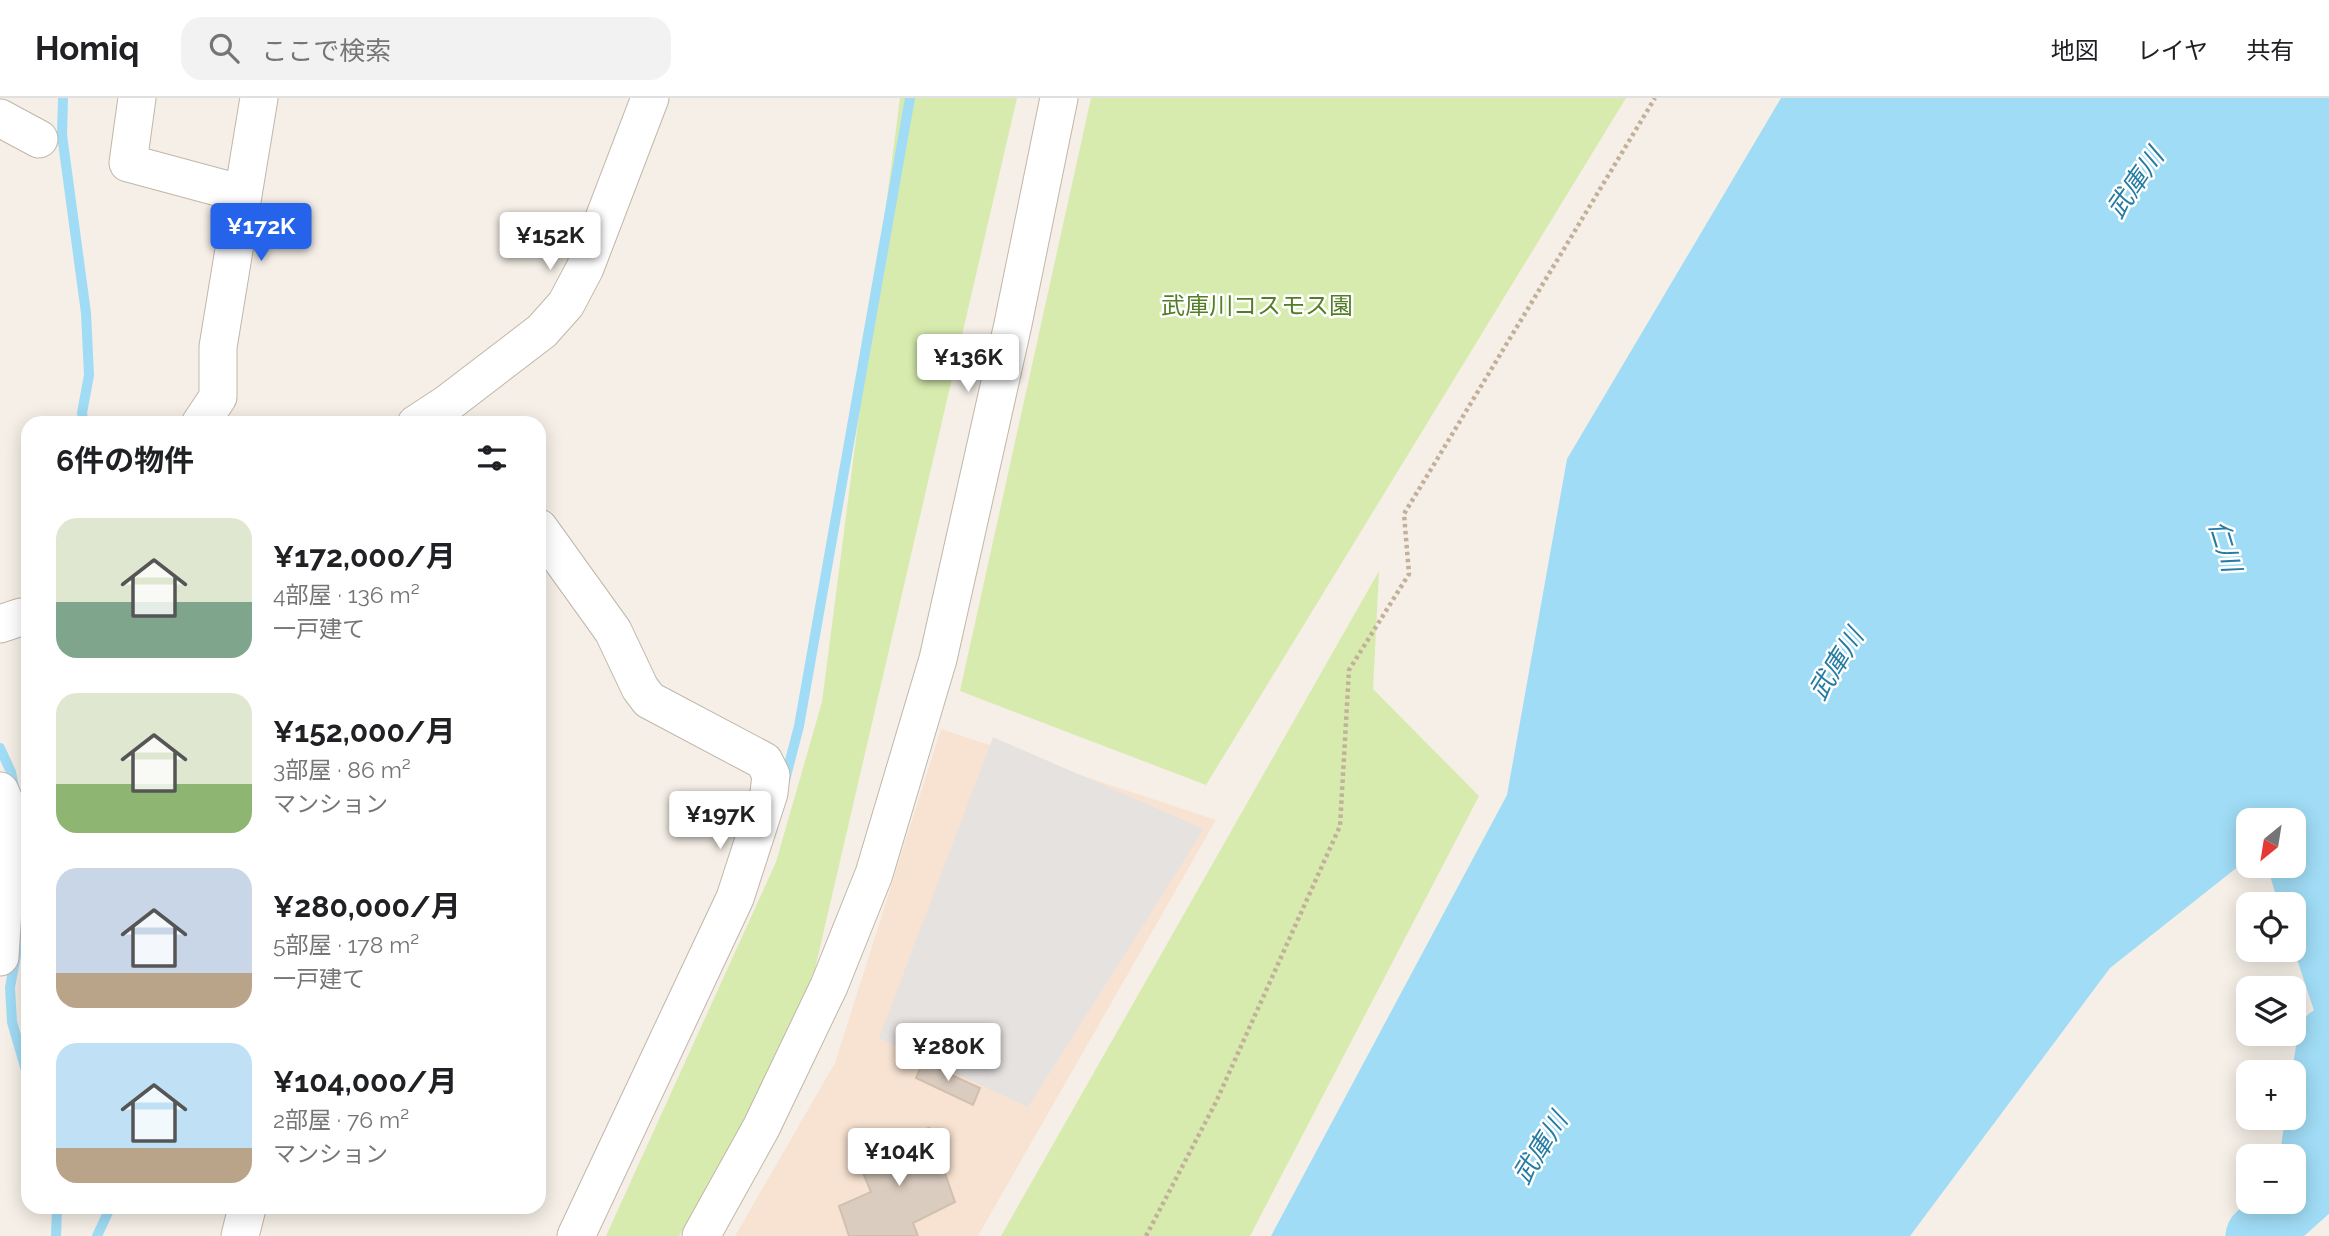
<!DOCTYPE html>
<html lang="ja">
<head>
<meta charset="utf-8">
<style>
	body { margin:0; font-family:Raleway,"Noto Sans JP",sans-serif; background:#f2f2f2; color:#202124; height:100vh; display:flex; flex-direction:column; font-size:26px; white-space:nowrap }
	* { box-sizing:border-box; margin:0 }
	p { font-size:23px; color:#757577 }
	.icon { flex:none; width:38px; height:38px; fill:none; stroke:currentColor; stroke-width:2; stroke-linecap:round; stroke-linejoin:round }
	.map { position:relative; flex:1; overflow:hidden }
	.side { position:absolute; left:21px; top:318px; width:525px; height:798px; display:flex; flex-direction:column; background:#fff; border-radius:21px; box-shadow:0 4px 18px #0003 }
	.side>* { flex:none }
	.needle { width:46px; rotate:210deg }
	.fabs { position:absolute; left:2236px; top:710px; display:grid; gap:14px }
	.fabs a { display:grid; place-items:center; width:70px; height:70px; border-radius:14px; background:#fff; box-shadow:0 4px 18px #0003; font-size:35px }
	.price { position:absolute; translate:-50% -60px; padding:0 16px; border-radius:7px; background:#fff; color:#222; font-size:23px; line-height:46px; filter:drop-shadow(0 2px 4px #0008) }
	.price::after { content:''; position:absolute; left:50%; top:42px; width:21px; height:16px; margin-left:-10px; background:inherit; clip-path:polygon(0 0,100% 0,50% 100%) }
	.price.current { background:#2563eb; color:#fff }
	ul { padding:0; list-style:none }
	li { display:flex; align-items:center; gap:21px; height:175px; padding:0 35px }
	li span { display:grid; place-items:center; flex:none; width:196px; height:140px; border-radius:21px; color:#555 }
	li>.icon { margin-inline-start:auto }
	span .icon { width:84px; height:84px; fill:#fffc; stroke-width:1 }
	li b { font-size:30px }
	h2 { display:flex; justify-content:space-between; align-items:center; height:84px; padding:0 35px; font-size:30px }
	header { display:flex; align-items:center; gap:42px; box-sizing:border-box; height:98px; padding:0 35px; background:#fff; border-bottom:2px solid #e0e0e0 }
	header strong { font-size:33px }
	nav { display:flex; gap:38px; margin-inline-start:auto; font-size:24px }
	.search { width:490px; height:63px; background:#f2f2f2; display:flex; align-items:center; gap:18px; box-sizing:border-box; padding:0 24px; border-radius:21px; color:#757577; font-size:26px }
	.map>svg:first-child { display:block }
</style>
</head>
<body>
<header>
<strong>Homiq</strong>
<div class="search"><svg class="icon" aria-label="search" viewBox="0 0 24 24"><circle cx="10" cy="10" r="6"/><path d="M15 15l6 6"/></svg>ここで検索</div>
<nav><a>地図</a><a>レイヤ</a><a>共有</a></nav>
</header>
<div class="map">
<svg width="2329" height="1138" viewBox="0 0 2329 1138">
	<rect width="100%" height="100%" fill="#f5efe7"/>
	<path fill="#f8e3d2" d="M941,631L1216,722L978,1138H735L835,965Z"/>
	<path fill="#d7ebae" d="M900,0H1017L815,871L755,1010L679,1138H606L776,764L822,604Z
		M1091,0H1626L1206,687L960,593Z
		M1379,473L1373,591L1479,698L1250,1138H1001Z"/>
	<path fill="#e6e2e0" d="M993,639L1204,731L1028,1009L879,940Z"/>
	<path fill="#a0dcf5" d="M1781,0H2329V958L2294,852V807H2279L2267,768H2294V723H2249V760L2110,870L1910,1138H1271L1507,697L1567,361Z"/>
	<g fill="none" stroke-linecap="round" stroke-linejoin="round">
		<path stroke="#a0dcf5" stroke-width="10" d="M63,0L62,37L86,215L89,277L82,315L84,326
			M0,650L11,674L15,694
			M785,682L799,628L910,0
			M23,734L27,756L21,831L10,889L12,924L28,979
			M56,1138L57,1110
			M97,1138L110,1110"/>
		<path stroke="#a0dcf5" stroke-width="63" d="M2257,1138L2306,1094L2329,940"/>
	</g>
	<path fill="#daccbf" stroke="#d2c0af" stroke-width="2" d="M923,964L980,990L973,1007L916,980Z
		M929,1030L955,1104L913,1125L918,1138H849L839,1108L871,1094L856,1058Z"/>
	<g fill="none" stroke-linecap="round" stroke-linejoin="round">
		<g stroke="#c1b6a9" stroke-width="39">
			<path id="street" d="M137,0L128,65L243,96
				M0,20L39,41
				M200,326L218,299V249L259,0
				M416,326L448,305L542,233L566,206L585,170L650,0
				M539,430L613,533L640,590L649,602L764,663L771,677L769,695L735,800L576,1138
				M0,526L21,519
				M0,693L9,714L0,859
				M240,1138L247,1110
				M701,1138L761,1030L829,888L874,776L938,561L1013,226L1059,0"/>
		</g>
		<path stroke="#c3b09a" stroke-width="4.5" stroke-dasharray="3.5 3.5" stroke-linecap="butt" d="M1146,1138L1216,1004L1340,728L1349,572L1409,476L1404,416L1655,0"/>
		<use href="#street" stroke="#fff" stroke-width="37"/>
	</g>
	<g text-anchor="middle" stroke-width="5" stroke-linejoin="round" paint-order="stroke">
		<g font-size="24" fill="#527e25" stroke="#fff">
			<text x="1257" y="216">武庫川コスモス園</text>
		</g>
		<g font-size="26" font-style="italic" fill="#257ca2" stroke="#fff">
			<text transform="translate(2135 85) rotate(-55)" y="9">武庫川</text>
			<text transform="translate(2225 448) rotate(73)" y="9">仁川</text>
			<text transform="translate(1836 566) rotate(-58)" y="9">武庫川</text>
			<text transform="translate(1540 1050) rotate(-58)" y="9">武庫川</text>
		</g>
	</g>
</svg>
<div class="fabs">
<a><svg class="needle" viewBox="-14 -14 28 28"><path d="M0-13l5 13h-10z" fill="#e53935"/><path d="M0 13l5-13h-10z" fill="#757577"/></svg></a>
<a><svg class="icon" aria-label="locate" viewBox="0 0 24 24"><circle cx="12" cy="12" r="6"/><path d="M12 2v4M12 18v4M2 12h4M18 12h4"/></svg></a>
<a><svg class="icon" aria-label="layers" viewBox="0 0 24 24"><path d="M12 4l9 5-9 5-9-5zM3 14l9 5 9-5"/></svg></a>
<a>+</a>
<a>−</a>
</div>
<b class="price current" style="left:261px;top:165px">¥172K</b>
<b class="price" style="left:550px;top:174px">¥152K</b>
<b class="price" style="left:968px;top:296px">¥136K</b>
<b class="price" style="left:720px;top:753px">¥197K</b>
<b class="price" style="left:948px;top:985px">¥280K</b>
<b class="price" style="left:899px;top:1090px">¥104K</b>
<section class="side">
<h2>6件の物件<svg class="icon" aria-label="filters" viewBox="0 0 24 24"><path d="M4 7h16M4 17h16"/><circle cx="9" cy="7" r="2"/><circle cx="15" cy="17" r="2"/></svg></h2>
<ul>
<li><span style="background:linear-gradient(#dfe7d0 60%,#7fa58c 0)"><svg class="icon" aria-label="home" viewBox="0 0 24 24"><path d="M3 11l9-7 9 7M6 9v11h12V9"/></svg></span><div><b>¥172,000/月</b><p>4部屋 · 136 m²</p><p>一戸建て</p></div></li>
<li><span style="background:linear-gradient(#dfe7d0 65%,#8fb573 0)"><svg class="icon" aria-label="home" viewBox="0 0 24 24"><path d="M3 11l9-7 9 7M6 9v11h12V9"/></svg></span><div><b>¥152,000/月</b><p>3部屋 · 86 m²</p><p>マンション</p></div></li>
<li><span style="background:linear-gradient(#c9d6e8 75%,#b9a48a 0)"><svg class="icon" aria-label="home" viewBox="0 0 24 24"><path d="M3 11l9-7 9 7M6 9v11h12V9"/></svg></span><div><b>¥280,000/月</b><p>5部屋 · 178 m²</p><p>一戸建て</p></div></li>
<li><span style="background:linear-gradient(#bfe0f5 75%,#b9a48a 0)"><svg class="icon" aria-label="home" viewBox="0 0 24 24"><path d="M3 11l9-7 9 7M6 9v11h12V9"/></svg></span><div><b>¥104,000/月</b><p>2部屋 · 76 m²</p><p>マンション</p></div></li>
</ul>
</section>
</div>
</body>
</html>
